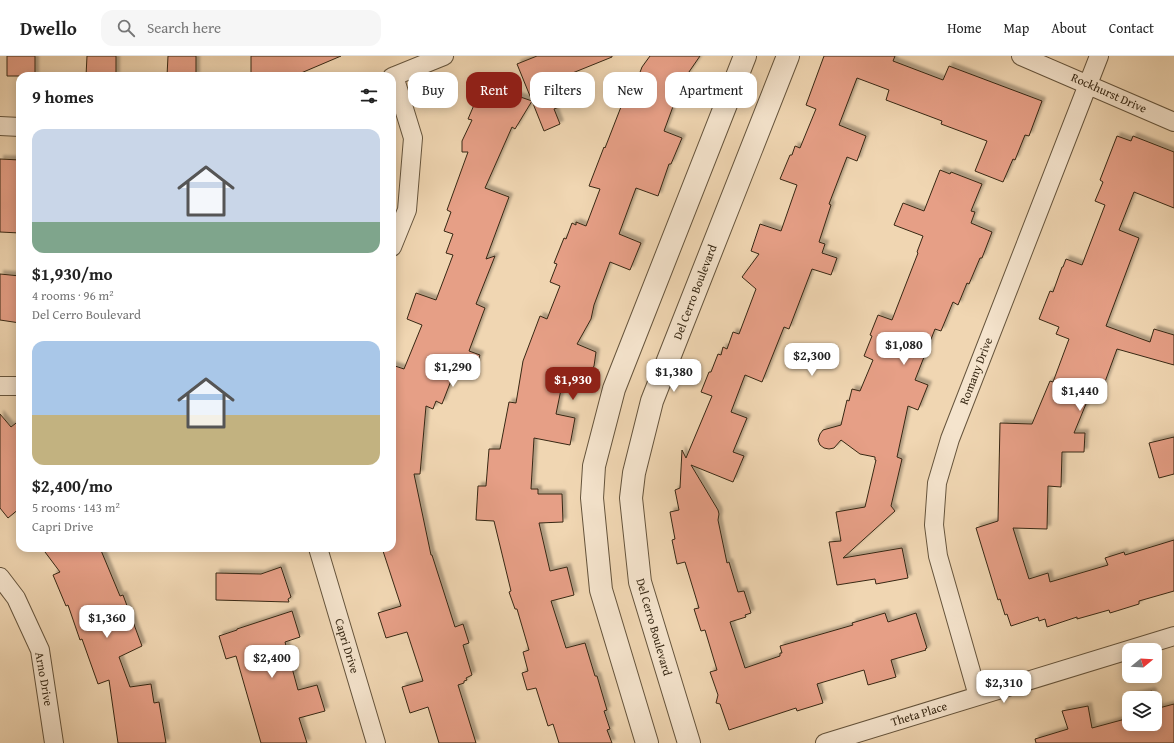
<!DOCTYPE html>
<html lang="en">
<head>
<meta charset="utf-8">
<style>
	body { margin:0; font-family:"Gentium Book Plus",serif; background:#f6f6f6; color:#222; height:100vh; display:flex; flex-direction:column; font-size:15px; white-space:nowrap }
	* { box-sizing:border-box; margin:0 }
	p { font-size:13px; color:#767676 }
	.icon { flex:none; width:22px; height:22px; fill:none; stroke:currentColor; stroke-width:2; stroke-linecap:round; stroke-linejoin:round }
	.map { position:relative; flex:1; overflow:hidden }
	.panel { position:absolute; left:16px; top:16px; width:380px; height:480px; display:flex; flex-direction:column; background:#fff; border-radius:12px; box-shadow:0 2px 10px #0003 }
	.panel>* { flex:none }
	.top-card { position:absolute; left:408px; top:16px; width:380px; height:36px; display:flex; gap:8px }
	.needle { width:26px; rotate:72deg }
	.buttons { position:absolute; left:1122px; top:587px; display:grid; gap:8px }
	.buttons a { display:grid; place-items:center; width:40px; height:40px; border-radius:8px; background:#fff; box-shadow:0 2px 10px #0003; font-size:20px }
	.price { position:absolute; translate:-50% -34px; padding:0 9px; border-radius:8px; background:#fff; color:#222; font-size:13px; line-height:26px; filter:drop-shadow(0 1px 2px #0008) }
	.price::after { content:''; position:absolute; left:50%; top:24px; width:12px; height:9px; margin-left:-6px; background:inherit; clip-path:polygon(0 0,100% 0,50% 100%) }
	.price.current { background:#8f2418; color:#fff }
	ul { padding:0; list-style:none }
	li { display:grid; align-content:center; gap:8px; height:212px; padding:0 16px }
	li span { display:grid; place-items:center; height:124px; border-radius:12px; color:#555 }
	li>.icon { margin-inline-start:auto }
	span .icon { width:72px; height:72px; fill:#fffc; stroke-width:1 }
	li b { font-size:17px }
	h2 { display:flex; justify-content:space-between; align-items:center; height:48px; padding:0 16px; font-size:17px }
	.pill { padding:0 14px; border-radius:12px; background:#fff; box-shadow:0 2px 10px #0003; font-size:14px; line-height:36px }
	.pill.current { background:#8f2418; color:#fff }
	header { display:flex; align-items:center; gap:24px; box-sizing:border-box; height:56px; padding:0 20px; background:#fff; border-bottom:1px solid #e0e0e0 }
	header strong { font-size:19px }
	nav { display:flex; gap:22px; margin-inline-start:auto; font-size:14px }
	.search { width:280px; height:36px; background:#f6f6f6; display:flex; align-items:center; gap:10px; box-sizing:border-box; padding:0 14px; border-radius:12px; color:#767676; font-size:15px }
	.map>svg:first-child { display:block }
</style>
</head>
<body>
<header>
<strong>Dwello</strong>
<div class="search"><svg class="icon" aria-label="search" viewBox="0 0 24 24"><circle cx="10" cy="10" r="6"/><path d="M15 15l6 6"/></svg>Search here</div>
<nav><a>Home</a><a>Map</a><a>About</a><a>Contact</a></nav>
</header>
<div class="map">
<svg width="1174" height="687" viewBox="0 0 1174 687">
	<defs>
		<filter id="shadow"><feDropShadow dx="3.5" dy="-3.5" stdDeviation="1" flood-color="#0004"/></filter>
	</defs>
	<rect width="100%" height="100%" fill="#f0d6b2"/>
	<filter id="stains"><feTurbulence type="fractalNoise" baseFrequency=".005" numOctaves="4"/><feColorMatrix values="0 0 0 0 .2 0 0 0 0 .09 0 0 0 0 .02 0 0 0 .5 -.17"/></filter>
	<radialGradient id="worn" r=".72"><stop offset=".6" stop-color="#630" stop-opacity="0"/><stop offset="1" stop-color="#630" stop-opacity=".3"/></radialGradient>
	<path fill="#e69f86" stroke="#372814" filter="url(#shadow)" d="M7,0H35V20H7Z
		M87,0H116V20H86Z
		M168,0H196V20H167Z
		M251,0H341L294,20H251Z
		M537,0H612V1L570,18L571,21L565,24L574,45L554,53L560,68L544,75L532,45L515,73L512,71L485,132L509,141L486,203L495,200L476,248L485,252L469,295L480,299L471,323L454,317L442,348L436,345L433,353L426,350L420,418H414L431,499H432L455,571L463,568L469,587L463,589L472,619L466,622L467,624L464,625V627L458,629L476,687H439L428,651L410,657L402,631L423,625L407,576L386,582L378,557L401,550L382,492H392V309L404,313L422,269L407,263L416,237L436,244L453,199L446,197L453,178L444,175L451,156L447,154L468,96H462V85L472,64L468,63L480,35L486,37L489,30L532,45L517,8Z
		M650,0H700L682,26L664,75L682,82L671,108H669L658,140L636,132L619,178L641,187L630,214L610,206L594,249L591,263L577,288L596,296L594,310L587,322L565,314L556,358L575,362L570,389L534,382L531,433H538V438H562L563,466L539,467L550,515L567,511L574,539L551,545L566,592L585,587L595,620H597L607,654L604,655L610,673L607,674L612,687H559L553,668L548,670L536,632L527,634L522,617L528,615L523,596L529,594L517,553H515L509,536L511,535L494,465L476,464L478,430H486L489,393H500L509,346L516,347L523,305L540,260L547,263L560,230L550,226L557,208L554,207L564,182L566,183L572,167L576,169V166L586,170L600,133L589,130L604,91L605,92L626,38L631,40L642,11Z
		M824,0H895L893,5L943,24L949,10L1042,45L1029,80L1025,79L1015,104L1013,103L1003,126L975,115L987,85L941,68L942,65L886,44L889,34L857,22L839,69L866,80L857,105L847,101L829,148L831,149L819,186L825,188L822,197L837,202L831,219L812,213L789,273L784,271L762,326L745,319L731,356L747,362L733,396L744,400L733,426L691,409L718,454L719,458L718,464L727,507L729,506L738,536L744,535L751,557L745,559L746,561L730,566L745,612L780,600V597H782L780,590L853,569L852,567L885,557L888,566L916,557L927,592L925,593L926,594L891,604L896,621L868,629L864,614L817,628L823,647L797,655L796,652L729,674L720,648L716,647L718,639L710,616L717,614L705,574L701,575L694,553L699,552L685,506L677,508L672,484L675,483L670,456L679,454L675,434L680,432L682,394L686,402L712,340L701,336L709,316H711L718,298L721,299L723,291L727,293L733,276L739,278L756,233L742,221L759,198L751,195L760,168L781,175L797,129L780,123L790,99H792L795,90L800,92L816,53L806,49Z
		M1117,80L1131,85L1133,80L1174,96V152L1134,136L1119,174L1139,182L1106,270L1150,286L1154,273L1174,279V309L1117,293L1102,334L1093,331L1074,377H1085L1084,396H1062L1061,431L1048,430L1047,473L1013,472L1029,523L1048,517L1050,526L1108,509L1105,502L1124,496L1125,499L1174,484V535L1139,545V548L1110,557L1109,554L1077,563V561L1047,571L1045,563L1039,565L1038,561L1011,570L1007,558L1005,559L1000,543L998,544L976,472L998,465L1000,367L1032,368L1050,325L1053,326L1069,283L1056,278L1059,271L1039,263L1050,235L1053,236L1062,211H1063L1066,203L1082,209L1105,149L1095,145L1103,126L1100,124Z
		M0,103L20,104V177L0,176Z
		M940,114L950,118L951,116L982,128L971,155L975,156L971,167L992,176L982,202H980L969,228L967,227L958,249L953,246L941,275L935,273L915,324L928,329L918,354L908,350L897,401L902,403L891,450L895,455L843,502L902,492L908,522L876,528L875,523L837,529L829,486L841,485L836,456L865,451L876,404H875V401L860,398L841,384L834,392L829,393L824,392L820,389L818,384L820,378L823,374L841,369L847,344L849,345L852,333L860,335L873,304L864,300L872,280L870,279L878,259L892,264L918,197L917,196L923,180L894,169L903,147L924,155Z
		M0,218L20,220V267L0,264Z
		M0,358L11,371L20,364V452L8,462L0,452Z
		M1174,381V418L1159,422L1149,387Z
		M42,492H100L120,540L123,539L142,590L119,601L130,631L151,628L154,647L159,646L166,687H118L109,624L98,628L82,583L80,584L68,549L66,550L53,519L60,516Z
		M281,511L291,541L288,543L289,546L216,544V517L261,518Z
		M292,555L300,581L285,586L298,634L317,629L325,655L299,662L307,687H261L236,600L226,603L219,580L237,574V573Z
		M1152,635L1155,642H1129V652L1125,641Z
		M1155,643L1159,652L1174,648V687H1036L1035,683L1068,673L1062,655L1088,650L1092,672L1129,662V668H1155Z"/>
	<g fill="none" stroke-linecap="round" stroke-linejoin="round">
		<g stroke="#65543c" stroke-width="20">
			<path id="minor" d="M1021,0L1174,66
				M392,21L444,0
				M0,70L20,71
				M392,191L407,154L413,82L394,20
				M0,330H20
				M318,492L376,687
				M0,521L16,542L40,594L54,687
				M978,640L938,500L934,469L937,427L950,383L1099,0
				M825,687L1174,580"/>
		</g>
		<g stroke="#65543c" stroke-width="24">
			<path id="tertiary" d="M647,687L601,534L592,442L594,410L614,333L745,0
				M689,687L640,526L631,442L634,417L652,345L788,0"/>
		</g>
		<use href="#minor" stroke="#f5e4cd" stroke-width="18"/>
		<use href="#tertiary" stroke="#f5e4cd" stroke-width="22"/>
	</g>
	<g text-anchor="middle" stroke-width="3" stroke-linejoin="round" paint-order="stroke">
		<g font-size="12" fill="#372814" stroke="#f5e4cd">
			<text transform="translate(1109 37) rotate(24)" y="4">Rockhurst Drive</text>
			<text transform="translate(695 236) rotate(-69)" y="4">Del Cerro Boulevard</text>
			<text transform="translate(976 315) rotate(-69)" y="4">Romany Drive</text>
			<text transform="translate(654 571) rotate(74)" y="4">Del Cerro Boulevard</text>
			<text transform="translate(347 590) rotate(73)" y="4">Capri Drive</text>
			<text transform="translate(44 623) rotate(80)" y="4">Arno Drive</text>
			<text transform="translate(919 658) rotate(-17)" y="4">Theta Place</text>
		</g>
	</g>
	<rect width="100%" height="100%" filter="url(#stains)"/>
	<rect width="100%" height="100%" fill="url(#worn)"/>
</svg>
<div class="buttons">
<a><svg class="needle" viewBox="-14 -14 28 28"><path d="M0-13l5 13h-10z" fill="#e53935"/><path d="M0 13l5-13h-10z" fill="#767676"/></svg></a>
<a><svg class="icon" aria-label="layers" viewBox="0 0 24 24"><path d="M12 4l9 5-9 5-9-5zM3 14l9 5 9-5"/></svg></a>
</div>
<b class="price" style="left:904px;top:310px">$1,080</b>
<b class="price" style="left:812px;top:321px">$2,300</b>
<b class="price" style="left:453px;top:332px">$1,290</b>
<b class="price" style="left:674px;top:337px">$1,380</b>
<b class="price current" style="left:573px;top:345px">$1,930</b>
<b class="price" style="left:1080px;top:356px">$1,440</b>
<b class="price" style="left:107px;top:583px">$1,360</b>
<b class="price" style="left:272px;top:623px">$2,400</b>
<b class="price" style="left:1004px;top:648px">$2,310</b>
<div class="top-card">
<a class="pill">Buy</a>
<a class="pill current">Rent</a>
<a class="pill">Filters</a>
<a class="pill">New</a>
<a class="pill">Apartment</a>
</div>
<section class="panel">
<h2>9 homes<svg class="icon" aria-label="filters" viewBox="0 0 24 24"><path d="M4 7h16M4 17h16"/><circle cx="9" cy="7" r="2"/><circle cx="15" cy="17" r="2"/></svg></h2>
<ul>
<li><span style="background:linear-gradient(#c9d6e8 75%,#7fa58c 0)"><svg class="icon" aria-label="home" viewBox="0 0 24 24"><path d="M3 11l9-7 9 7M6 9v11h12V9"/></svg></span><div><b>$1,930/mo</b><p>4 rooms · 96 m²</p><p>Del Cerro Boulevard</p></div></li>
<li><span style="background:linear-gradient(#a9c7e8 60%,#c2b280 0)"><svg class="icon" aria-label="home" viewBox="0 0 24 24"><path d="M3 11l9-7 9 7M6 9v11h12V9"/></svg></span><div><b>$2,400/mo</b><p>5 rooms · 143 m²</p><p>Capri Drive</p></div></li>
</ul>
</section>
</div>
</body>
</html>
